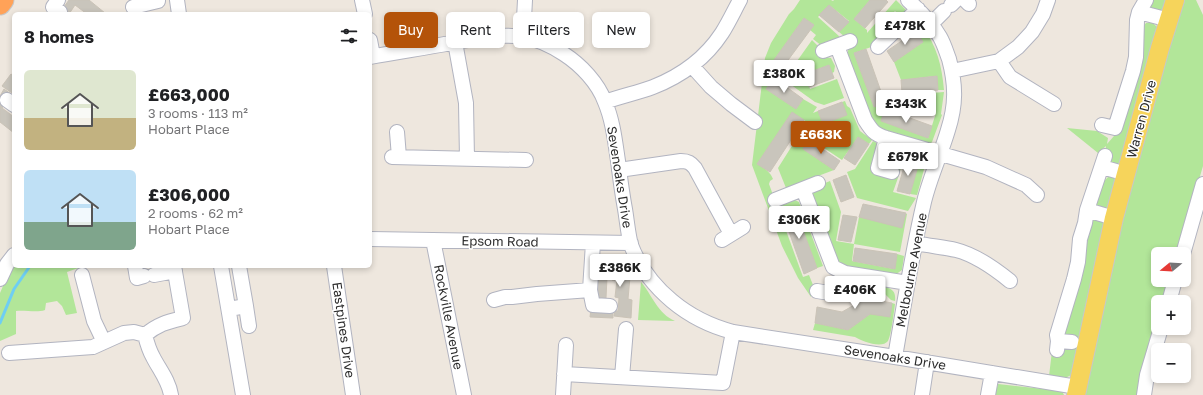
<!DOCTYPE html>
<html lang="en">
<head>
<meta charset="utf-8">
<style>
	body { margin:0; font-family:"Golos Text",sans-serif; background:#f2f2f2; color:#202124; height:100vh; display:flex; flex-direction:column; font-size:15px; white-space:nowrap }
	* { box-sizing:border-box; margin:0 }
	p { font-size:13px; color:#757577 }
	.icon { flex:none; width:22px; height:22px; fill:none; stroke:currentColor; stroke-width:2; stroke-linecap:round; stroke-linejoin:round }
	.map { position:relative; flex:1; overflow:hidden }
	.side { position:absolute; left:12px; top:12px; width:360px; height:256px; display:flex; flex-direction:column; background:#fff; border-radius:6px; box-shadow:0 2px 6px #0003 }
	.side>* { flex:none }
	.top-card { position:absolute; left:384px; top:12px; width:380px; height:36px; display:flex; gap:8px }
	.needle { width:26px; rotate:252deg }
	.buttons { position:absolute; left:1151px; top:247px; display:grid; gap:8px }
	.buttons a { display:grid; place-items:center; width:40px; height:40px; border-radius:6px; background:#fff; box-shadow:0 2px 6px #0003; font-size:20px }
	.price { position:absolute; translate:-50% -34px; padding:0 9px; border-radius:4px; background:#fff; color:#222; font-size:13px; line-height:26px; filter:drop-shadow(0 1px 2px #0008) }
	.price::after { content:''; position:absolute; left:50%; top:24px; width:12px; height:9px; margin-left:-6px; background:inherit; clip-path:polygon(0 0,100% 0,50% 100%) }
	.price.active { background:#b45309; color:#fff }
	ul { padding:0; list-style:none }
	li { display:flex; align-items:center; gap:12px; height:100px; padding:0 12px }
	li span { display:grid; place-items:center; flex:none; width:112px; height:80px; border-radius:6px; color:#555 }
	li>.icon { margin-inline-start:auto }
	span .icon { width:48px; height:48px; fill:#fffc; stroke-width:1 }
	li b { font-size:17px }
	h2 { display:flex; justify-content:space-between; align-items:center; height:48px; padding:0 12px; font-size:17px }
	.chip { padding:0 14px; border-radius:6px; background:#fff; box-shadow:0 2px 6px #0003; font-size:14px; line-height:36px }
	.chip.active { background:#b45309; color:#fff }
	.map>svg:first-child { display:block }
</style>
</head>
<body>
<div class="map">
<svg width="1203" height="395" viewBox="0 0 1203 395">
	<rect width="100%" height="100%" fill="#eee7de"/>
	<path fill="#b2e699" d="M800,0H831L833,1L834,0H870L854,19L867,30V33L896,0L906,10L900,16L895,11L877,30L884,38L877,45L854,53L874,107L883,104L885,109L882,121L928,138L936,113L897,100L895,96L944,92L941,114L942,115L932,142L930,144L886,133L874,126L847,56L850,41L839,32L849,21L829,5L818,17L840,37L822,46L813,39L816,35L810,30L814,25L804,18L774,60L791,73L790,71L812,40L823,51L824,57L831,58L835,66L834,72L832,73L829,65L805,74L810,89L837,79L844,98L824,105L815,102L776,74L766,89L796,109L803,99L817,107L813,113L818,111L823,124L846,115L842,102L845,101L847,106L850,108L860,131L872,140L869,144L858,137L842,160L809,138L803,149L834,170L786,188L778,168L807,122L792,113L757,164C764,168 770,171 773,179L770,181L769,184L803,277L809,275L813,285L811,297L798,278L782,246L752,165L765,58L771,43L789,14L794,9Z
		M1152,0H1168L1165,8L1156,13L1147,12Z
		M1183,0H1196L1203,15V166L1177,254H1158V280H1170L1163,302H1158V319L1139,383L1137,395H1084L1088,360L1159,73Z
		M1146,23H1153L1158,28L1107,211L1096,205L1103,182L1109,176L1113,164L1105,158L1106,146L1098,153L1067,128L1097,131L1108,138L1107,144L1114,136L1120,132L1142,28Z
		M922,26C937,46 942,66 944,90H938L936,76L901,80L894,62L923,42L916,31Z
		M873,141L881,145L873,169L899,175L893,192L916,198L908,211L857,198L847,172L855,169Z
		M890,147L920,155L926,162L917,195L910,194L918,163L904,159L900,171L893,170L896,161L887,158Z
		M830,181L841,212L836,241L854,244L859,217L907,214L900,252L854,244L852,261L894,269L897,254L904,256L902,270L895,275L838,265L809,191L813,188Z
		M795,200L799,202L823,266L817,268L794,207L782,212L778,203Z
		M1086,216L1107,223L1072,374C1065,380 1057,378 1049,376L1052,351Z
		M14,266H84L67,272L77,313L66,315L62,306L57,301L46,303L45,310C37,313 26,310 16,311V334L0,341V293L9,272Z
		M843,280L860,283L856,304L853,299L838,291Z
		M641,282C652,295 658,314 675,321L638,320Z
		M885,287C893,289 896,292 895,301L891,300L884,293Z
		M892,303L895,304C894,312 891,336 888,341C882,349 861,341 855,337L813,330L815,323L848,330L870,314Z
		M998,384L1062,391L1064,395H995Z"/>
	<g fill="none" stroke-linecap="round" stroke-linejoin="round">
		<path stroke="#6ecef3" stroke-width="3" d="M0,323L14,289L30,266"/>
	</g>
	<path fill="#c9c5bc" stroke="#cac3b7" d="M69,0H89L105,13L104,14H87L75,5L69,14H59Z
		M870,0H886L888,2L865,28L854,19Z
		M829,5L849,22L839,32L819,15Z
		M804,18L814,25L783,67L774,60Z
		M916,31L923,42L894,62L887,51Z
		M866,49L885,103L874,107L854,53Z
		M829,65L834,78L809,87L805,74Z
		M11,74L14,76V91L12,93L2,86Z
		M937,76L938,90L902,93L901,80Z
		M774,78L803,99L796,109L766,89Z
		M4,89L11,94L2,108L14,117V133L0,122V96Z
		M842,102L847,115L823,124L818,111Z
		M885,109L932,126L928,138L881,121Z
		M792,112L804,120L770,172L757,164Z
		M858,137L869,144L855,165L844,158Z
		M808,139L840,161L834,170L803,149Z
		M906,160L919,163L910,194L897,191Z
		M846,175L854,197L841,202L833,180Z
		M863,204L906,213L902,228L859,217Z
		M794,206L817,268L804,274L782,212Z
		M843,215L857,217L851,242L838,240Z
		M855,248L897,254L895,269L853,261Z
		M606,257L616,258V264L621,265L620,276L630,277L628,299L632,300L631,318L614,316L615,311H618L619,298L615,297L617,280H612L613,272L604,271Z
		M598,277H607L606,298H597Z
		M860,283L877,287L875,300L892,303L890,317L870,314L848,330L815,323L817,307L842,312L856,304Z
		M591,309L613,310V318L590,317Z"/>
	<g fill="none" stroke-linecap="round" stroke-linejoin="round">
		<g stroke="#b2b4c0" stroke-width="16">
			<path id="minor" d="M58,0L53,7L60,12
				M177,0L179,14
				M362,0L365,14
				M965,0L969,4
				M951,5L956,0
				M133,7L158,1
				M1139,12L1169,20
				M931,24L944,11
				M523,37L525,0
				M370,40L373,56
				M455,42L466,103L467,159
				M837,46L865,120C872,131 874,134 886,138L986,167L1026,185L1037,195
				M878,47L918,9
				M823,51L850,41
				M370,57C397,52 424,48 451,43C474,39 499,33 523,37C538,39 552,46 564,54C581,65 598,83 605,102C613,121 615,141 618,161C620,177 622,193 625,209C627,221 628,234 631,245C639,266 654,286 672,301C690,316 710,326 733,332L895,357L1077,387
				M999,61L1010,77L1054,104
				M692,66L711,87L731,104L755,122
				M952,71L999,61L1018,47L1032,32L1043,14L1048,0
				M7,100L14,105
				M605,102C621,96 637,93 653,87C681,76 705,59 722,33C729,22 734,11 740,0
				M1102,125L1115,128L1133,71L1136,57L1137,20L1139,12L1146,0
				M397,132L399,157
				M886,138L878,168L892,172
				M392,157L526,160
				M1102,167L1116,171
				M619,170L681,161C688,161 691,163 695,168L731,234
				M803,189L833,267L845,273L908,283
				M775,200L818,183
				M1087,210L1114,218
				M370,239L631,243
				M433,240L464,395
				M722,240L743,227
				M593,243L590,290L593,305L610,306
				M916,243C929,246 943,247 956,250C976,255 994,268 1010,281
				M1183,254L1203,184
				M135,266L137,278L144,276
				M221,266L243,395
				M334,266L353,395
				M82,275L94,321L104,342
				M154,275L175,271
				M0,279L7,264L14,255
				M817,291C839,295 839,294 845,273
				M494,300L505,297H512L537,294L590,290
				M1169,302L1175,280
				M246,306L249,326
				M229,309L246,306L239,266
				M145,335C158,324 167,322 183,318L174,266
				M145,335C147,343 149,350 153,357C159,369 169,381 171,395
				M1058,341L1072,342
				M1057,350L1058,341L1057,335L1074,279L1078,262L1080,239L1085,223L1087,210L1105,156
				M9,353L93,347L124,333L134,332L145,335
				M895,357C904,305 912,253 924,202C930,177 941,154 948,130C956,105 956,85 949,59C946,51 944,44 940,37C932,23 920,11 908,0
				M564,374L723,383L733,332
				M622,377L626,329
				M563,395L566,345
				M922,395L927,362
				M988,395L992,373
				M1144,395L1147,375L1161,328"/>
		</g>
		<g stroke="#c8c8c8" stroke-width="20">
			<path id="major" d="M1076,395L1114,218L1160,48L1175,0"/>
		</g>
		<g stroke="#c8c8c8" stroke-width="23">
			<path id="highway" d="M0,4L3,0"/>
		</g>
		<use href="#minor" stroke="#fff" stroke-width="14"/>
		<use href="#major" stroke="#f6d45b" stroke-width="18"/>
		<use href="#highway" stroke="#ffa258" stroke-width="21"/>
	</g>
	<g text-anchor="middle" stroke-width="3" stroke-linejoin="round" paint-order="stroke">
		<g font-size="13" fill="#2c2c2c" stroke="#fff">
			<text transform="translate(1141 119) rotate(-75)" y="5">Warren Drive</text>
			<text transform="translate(620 177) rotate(81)" y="5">Sevenoaks Drive</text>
			<text transform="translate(500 241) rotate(1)" y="5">Epsom Road</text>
			<text transform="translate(911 270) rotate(-79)" y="5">Melbourne Avenue</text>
			<text transform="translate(449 317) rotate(79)" y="5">Rockville Avenue</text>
			<text transform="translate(344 330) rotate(82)" y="5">Eastpines Drive</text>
			<text transform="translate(895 357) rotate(9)" y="5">Sevenoaks Drive</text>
		</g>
	</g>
</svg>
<div class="buttons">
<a><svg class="needle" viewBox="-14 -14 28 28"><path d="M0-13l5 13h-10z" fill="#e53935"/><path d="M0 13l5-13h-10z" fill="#757577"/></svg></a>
<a>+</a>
<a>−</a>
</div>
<b class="price" style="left:905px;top:46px">£478K</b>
<b class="price" style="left:784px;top:94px">£380K</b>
<b class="price" style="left:906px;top:124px">£343K</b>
<b class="price active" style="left:821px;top:155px">£663K</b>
<b class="price" style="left:908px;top:177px">£679K</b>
<b class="price" style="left:799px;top:240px">£306K</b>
<b class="price" style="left:620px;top:288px">£386K</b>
<b class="price" style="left:855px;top:310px">£406K</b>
<div class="top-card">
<a class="chip active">Buy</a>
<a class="chip">Rent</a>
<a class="chip">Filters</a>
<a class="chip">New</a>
</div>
<section class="side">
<h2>8 homes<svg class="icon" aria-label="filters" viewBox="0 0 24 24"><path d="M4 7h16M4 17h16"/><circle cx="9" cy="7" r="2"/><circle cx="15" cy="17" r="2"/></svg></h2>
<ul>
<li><span style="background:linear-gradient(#dfe7d0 60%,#c2b280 0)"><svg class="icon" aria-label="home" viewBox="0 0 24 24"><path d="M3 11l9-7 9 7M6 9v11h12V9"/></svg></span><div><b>£663,000</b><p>3 rooms · 113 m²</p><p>Hobart Place</p></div></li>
<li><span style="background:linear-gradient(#bfe0f5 65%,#7fa58c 0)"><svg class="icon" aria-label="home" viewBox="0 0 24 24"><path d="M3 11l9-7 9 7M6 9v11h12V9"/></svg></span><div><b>£306,000</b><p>2 rooms · 62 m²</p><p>Hobart Place</p></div></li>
</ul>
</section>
</div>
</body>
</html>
